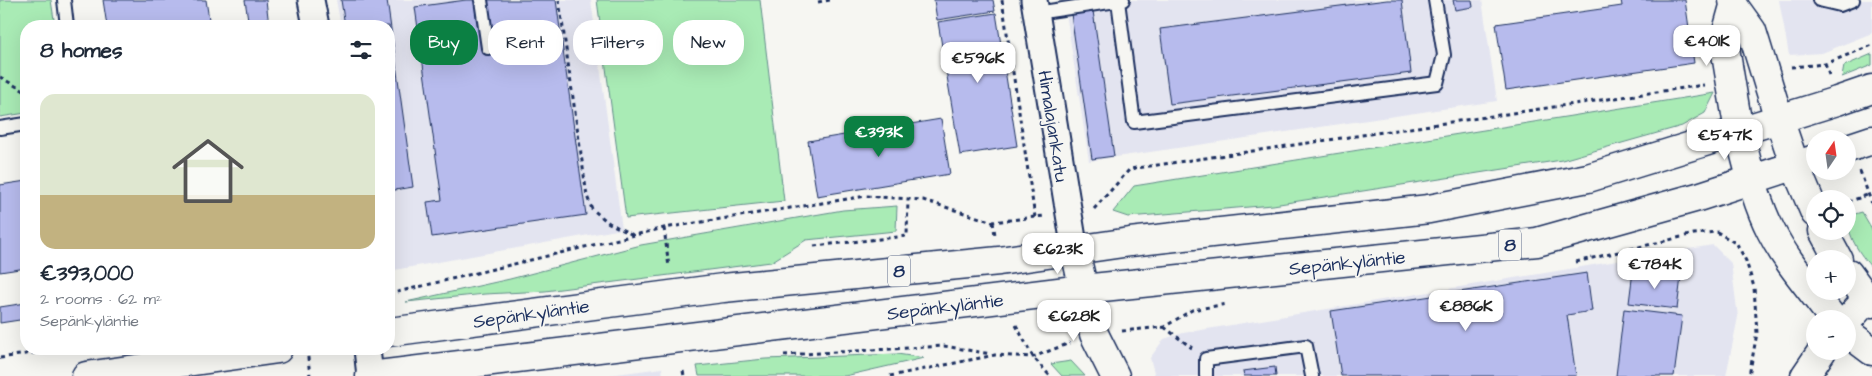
<!DOCTYPE html>
<html lang="en">
<head>
<meta charset="utf-8">
<style>
	body { margin:0; font-family:"Architects Daughter",sans-serif; background:#f2f2f3; color:#1f2937; height:100vh; display:flex; flex-direction:column; font-size:19px; white-space:nowrap }
	* { box-sizing:border-box; margin:0 }
	p { font-size:16px; color:#747a83 }
	.icon { flex:none; width:28px; height:28px; fill:none; stroke:currentColor; stroke-width:2; stroke-linecap:round; stroke-linejoin:round }
	.map { position:relative; flex:1; overflow:hidden }
	.details { position:absolute; left:20px; top:20px; width:375px; height:335px; display:flex; flex-direction:column; background:#fff; border-radius:20px; box-shadow:0 5px 20px #0002 }
	.details>* { flex:none }
	.banner { position:absolute; left:410px; top:20px; width:475px; height:45px; display:flex; gap:10px }
	.needle { width:32px; rotate:13deg }
	.buttons { position:absolute; left:1806px; top:130px; display:grid; gap:10px }
	.buttons a { display:grid; place-items:center; width:50px; height:50px; border-radius:50%; background:#fff; box-shadow:0 5px 20px #0002; font-size:25px }
	.price { position:absolute; translate:-50% -42px; padding:0 11px; border-radius:10px; background:#fff; color:#222; font-size:16px; line-height:32px; filter:drop-shadow(0 1px 2px #0008) }
	.price::after { content:''; position:absolute; left:50%; top:30px; width:15px; height:11px; margin-left:-8px; background:inherit; clip-path:polygon(0 0,100% 0,50% 100%) }
	.price.selected { background:#0b8043; color:#fff }
	ul { padding:0; list-style:none }
	li { display:grid; align-content:center; gap:10px; height:265px; padding:0 20px }
	li span { display:grid; place-items:center; height:155px; border-radius:15px; color:#555 }
	li>.icon { margin-inline-start:auto }
	span .icon { width:90px; height:90px; fill:#fffc; stroke-width:1 }
	li b { font-size:21px }
	h2 { display:flex; justify-content:space-between; align-items:center; height:60px; padding:0 20px; font-size:21px }
	.pill { padding:0 18px; border-radius:20px; background:#fff; box-shadow:0 5px 20px #0002; font-size:18px; line-height:45px }
	.pill.selected { background:#0b8043; color:#fff }
	.map>svg:first-child { display:block }
</style>
</head>
<body>
<div class="map">
<svg width="1872" height="376" viewBox="0 0 1872 376">
	<rect width="100%" height="100%" fill="#f6f6f2"/>
	<filter id="ink" filterUnits="userSpaceOnUse"><feTurbulence type="fractalNoise" baseFrequency=".02" numOctaves="2"/><feDisplacementMap in="SourceGraphic" scale="10" xChannelSelector="R" yChannelSelector="G"/><feConvolveMatrix kernelMatrix="1 2 1 2 8 2 1 2 1" color-interpolation-filters="sRGB"/></filter>
	<g filter="url(#ink)">
		<path fill="#e3e4f0" d="M336,0H591L622,229L389,271V26H341Z
			M1064,0H1482L1497,101L1089,161Z
			M1779,0H1872V33L1822,53L1789,55Z
			M1713,245L1731,263L1738,317L1726,376H1155L1150,358L1164,339L1183,333Z
			M662,368L663,376H602Z"/>
		<path fill="#a9ebb5" stroke="#628d8a" d="M0,0H51L55,26H26V113L0,117Z
			M597,0H760L784,201L626,218Z
			M1872,54V65L1842,77L1844,66Z
			M1715,93L1705,113L1682,126L1562,160L1273,205L1128,217L1113,212L1134,186Z
			M897,206L896,231L806,240L771,262L545,291L485,294L406,302L510,279L641,245L843,210Z
			M1862,212L1872,229V268C1859,253 1847,236 1848,216Z
			M897,354L924,358L845,376H699L697,366L765,359Z
			M1071,361L1085,376H1062L1051,364Z"/>
		<path fill="#b7bbed" stroke="#1b2f5e" d="M103,0H206L210,26H107Z
			M245,0H266L269,26H249Z
			M341,0H387L413,187L389,191V26H345Z
			M466,0H556L586,215L432,237L427,202L442,200L415,7Z
			M934,0H993L995,11L937,20Z
			M1387,0H1402L1411,73L1170,104L1160,29Z
			M1453,0H1472L1473,7L1455,10Z
			M1621,0H1685L1694,63L1506,90L1496,24L1622,6Z
			M1093,11L1114,156L1092,159L1071,14Z
			M996,13L1017,146L960,155L938,22Z
			M941,119L950,174L817,196L808,141Z
			M26,181V268L0,272V185Z
			M1633,271L1681,277L1677,309L1629,303Z
			M1587,273L1592,311L1567,315L1576,376H1341L1331,311Z
			M26,303V319L0,323V307Z
			M1624,309L1682,316L1674,376H1616Z
			M1275,367L1276,376H1244L1243,371Z"/>
		<g fill="none" stroke-linecap="round" stroke-linejoin="round">
			<g stroke="#1b2f5e" stroke-width="16">
				<path id="service" d="M64,0L67,26
					M481,0L488,48
					M1819,0L1840,5L1853,0
					M1118,1L1134,122L1437,83L1444,55L1435,0
					M1036,13L1123,0
					M0,128L26,124
					M1206,376V359L1306,346L1312,376"/>
			</g>
			<g stroke="#1b2f5e" stroke-width="29">
				<path id="minor" d="M311,0L316,26
					M1034,0L1075,251
					M367,349L370,376"/>
			</g>
			<g stroke="#1b2f5e" stroke-width="31">
				<path id="tertiary" d="M1733,0L1734,6L1724,42L1739,132
					M1734,6L1752,31L1779,119
					M1848,320L1867,299
					M1805,376L1822,351"/>
			</g>
			<g stroke="#1b2f5e" stroke-width="31">
				<path id="secondary" d="M1779,119L1795,166L1815,213
					M1739,132C1748,165 1755,200 1771,231C1787,263 1812,290 1833,319
					M1823,231L1838,259
					M1075,251L1094,334L1115,376
					M1848,273L1867,299L1872,303
					M1848,333L1872,351"/>
			</g>
			<g stroke="#1b2f5e" stroke-width="31">
				<path id="primary" d="M1848,148L1872,140
					M389,332L723,288L999,261L1130,242L1429,209L1588,178L1837,101L1872,89
					M86,376L278,349
					M370,376L1083,289L1537,242L1698,197L1815,159"/>
			</g>
			<path stroke="#1b2f5e" stroke-width="3" stroke-dasharray="4 4" stroke-linecap="butt" d="M559,0L587,196L592,209L609,223L633,235
				M1002,0L1035,217
				M818,2L830,0
				M1825,64L1829,75
				M1791,67L1825,64L1872,45
				M0,77L26,92
				M1860,171L1872,204
				M1848,202L1867,195
				M1094,209L1130,169L1704,85
				M993,222L995,235
				M664,228L669,267
				M814,246L907,236L908,199
				M1576,262L1694,234L1717,232L1737,244L1746,261L1754,287L1757,333L1749,376
				M389,294L664,228L866,196L923,200L993,222L1044,216
				M1016,325L1033,357L1050,376
				M1164,327L1192,348
				M1122,331L1164,327L1192,310L1227,304
				M307,349L310,376
				M784,355L944,346L991,354
				M0,358L59,349
				M683,371L684,376
				M890,376L995,355L1033,357L1070,343"/>
			<use href="#service" stroke="#f6f6f2" stroke-width="12"/>
			<use href="#minor" stroke="#f6f6f2" stroke-width="25"/>
			<use href="#tertiary" stroke="#f6f6f2" stroke-width="28"/>
			<use href="#secondary" stroke="#f6f6f2" stroke-width="28"/>
			<use href="#primary" stroke="#f6f6f2" stroke-width="28"/>
		</g>
	</g>
	<g text-anchor="middle" stroke-width="4" stroke-linejoin="round" paint-order="stroke">
		<g fill="#f6f6f2" stroke="#5d6b8a" stroke-width="1">
			<rect x="1499" y="229.5" width="22" height="31" rx="4"/>
			<rect x="888" y="255.5" width="22" height="31" rx="4"/>
		</g>
		<g font-size="18" font-weight="bold" fill="#1b2f5e">
			<text x="1510" y="251">8</text>
			<text x="899" y="277">8</text>
		</g>
		<g font-size="19" fill="#1b2f5e" stroke="#f6f6f2">
			<text transform="translate(1054 126) rotate(81)" y="7">Himalajankatu</text>
			<text transform="translate(1347 262) rotate(-6)" y="7">Sepänkyläntie</text>
			<text transform="translate(945 306) rotate(-7)" y="7">Sepänkyläntie</text>
			<text transform="translate(531 313) rotate(-8)" y="7">Sepänkyläntie</text>
		</g>
	</g>
</svg>
<div class="buttons">
<a><svg class="needle" viewBox="-14 -14 28 28"><path d="M0-13l5 13h-10z" fill="#e53935"/><path d="M0 13l5-13h-10z" fill="#747a83"/></svg></a>
<a><svg class="icon" aria-label="locate" viewBox="0 0 24 24"><circle cx="12" cy="12" r="6"/><path d="M12 2v4M12 18v4M2 12h4M18 12h4"/></svg></a>
<a>+</a>
<a>−</a>
</div>
<b class="price" style="left:1707px;top:67px">€401K</b>
<b class="price" style="left:978px;top:84px">€596K</b>
<b class="price selected" style="left:879px;top:158px">€393K</b>
<b class="price" style="left:1725px;top:161px">€547K</b>
<b class="price" style="left:1058px;top:275px">€623K</b>
<b class="price" style="left:1655px;top:290px">€784K</b>
<b class="price" style="left:1466px;top:332px">€886K</b>
<b class="price" style="left:1074px;top:342px">€628K</b>
<div class="banner">
<a class="pill selected">Buy</a>
<a class="pill">Rent</a>
<a class="pill">Filters</a>
<a class="pill">New</a>
</div>
<section class="details">
<h2>8 homes<svg class="icon" aria-label="filters" viewBox="0 0 24 24"><path d="M4 7h16M4 17h16"/><circle cx="9" cy="7" r="2"/><circle cx="15" cy="17" r="2"/></svg></h2>
<ul>
<li><span style="background:linear-gradient(#dfe7d0 65%,#c2b280 0)"><svg class="icon" aria-label="home" viewBox="0 0 24 24"><path d="M3 11l9-7 9 7M6 9v11h12V9"/></svg></span><div><b>€393,000</b><p>2 rooms · 62 m²</p><p>Sepänkyläntie</p></div></li>
</ul>
</section>
</div>
</body>
</html>
